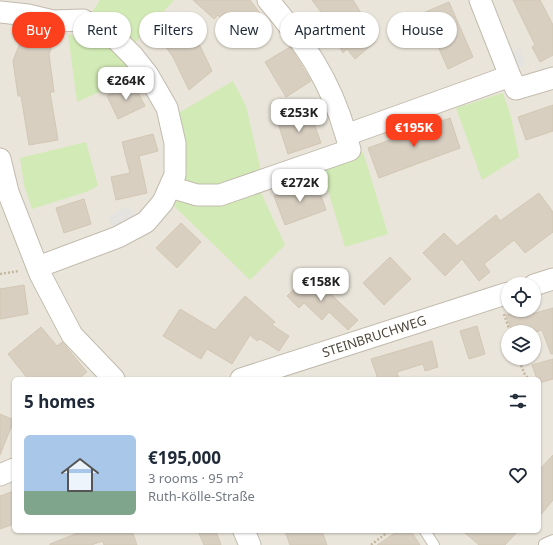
<!DOCTYPE html>
<html lang="en">
<head>
<meta charset="utf-8">
<style>
	body { margin:0; font-family:"Noto Sans",sans-serif; background:#f6f6f7; color:#1f2937; height:100vh; display:flex; flex-direction:column; font-size:15px; white-space:nowrap }
	* { box-sizing:border-box; margin:0 }
	p { font-size:13px; color:#747a83 }
	.icon { flex:none; width:22px; height:22px; fill:none; stroke:currentColor; stroke-width:2; stroke-linecap:round; stroke-linejoin:round }
	.map { position:relative; flex:1; overflow:hidden }
	.details { position:absolute; left:12px; top:377px; width:529px; height:156px; display:flex; flex-direction:column; background:#fff; border-radius:6px; box-shadow:0 1px 3px #0004 }
	.details>* { flex:none }
	.hud { position:absolute; left:12px; top:12px; width:529px; height:36px; display:flex; gap:8px }
	.buttons { position:absolute; left:501px; top:277px; display:grid; gap:8px }
	.buttons a { display:grid; place-items:center; width:40px; height:40px; border-radius:50%; background:#fff; box-shadow:0 1px 3px #0004; font-size:20px }
	.price { position:absolute; translate:-50% -34px; padding:0 9px; border-radius:8px; background:#fff; color:#222; font-size:13px; line-height:26px; filter:drop-shadow(0 1px 2px #0008) }
	.price::after { content:''; position:absolute; left:50%; top:24px; width:12px; height:9px; margin-left:-6px; background:inherit; clip-path:polygon(0 0,100% 0,50% 100%) }
	.price.current { background:#fc3f1d; color:#fff }
	ul { padding:0; list-style:none }
	li { display:flex; align-items:center; gap:12px; height:100px; padding:0 12px }
	li+li { border-top:1px solid #e0e1e3 }
	li span { display:grid; place-items:center; flex:none; width:112px; height:80px; border-radius:6px; color:#555 }
	li>.icon { margin-inline-start:auto }
	span .icon { width:48px; height:48px; fill:#fffc; stroke-width:1 }
	li b { font-size:17px }
	h2 { display:flex; justify-content:space-between; align-items:center; height:48px; padding:0 12px; font-size:17px }
	.tag { padding:0 14px; border-radius:18px; background:#fff; box-shadow:0 1px 3px #0004; font-size:14px; line-height:36px }
	.tag.current { background:#fc3f1d; color:#fff }
	.map>svg:first-child { display:block }
</style>
</head>
<body>
<div class="map">
<svg width="553" height="545" viewBox="0 0 553 545">
	<rect width="100%" height="100%" fill="#f6f3ec"/>
	<path fill="#eae5da" fill-rule="evenodd" d="M0,0H553V545H0ZM508,284H534V310H508ZM508,332H534V358H508ZM14,379H539V531H14Z"/>
	<path fill="#d2eab5" d="M100,0H174L133,45L91,14Z
		M89,30L111,42L137,75L77,102L68,34L85,40Z
		M233,81L246,106L261,171L226,186L196,188L186,180L181,170L175,115Z
		M503,93L511,117L519,157L482,180L456,108Z
		M86,142L98,186L86,192L32,209L24,185L20,158Z
		M363,152L388,234L345,247L320,164Z
		M259,188L285,245L250,280L172,204L179,200Z"/>
	<path fill="#e5e3e0" d="M520,48L526,65L512,69L507,53Z
		M128,206L137,217L114,230L108,217Z"/>
	<path fill="#d8cfc1" stroke="#d3c7b4" d="M193,0H250L269,25L243,46L218,15L214,19Z
		M312,0H353L371,29L368,31L375,42L355,59L347,49L343,53L332,32L334,30Z
		M513,0H540L553,25V55L540,62L532,47L535,45Z
		M449,2L473,57L448,69L423,13Z
		M180,20L200,46L212,71L189,90L173,57L158,36Z
		M26,27L57,34L49,54L54,92H50L58,140L29,145L21,96H18L13,61Z
		M290,47L311,81L286,97L265,62Z
		M133,83L145,106L118,119L107,96Z
		M553,105V131L526,140L518,117Z
		M310,112L321,143L288,154L278,123Z
		M450,118L460,148L379,178L368,148Z
		M153,134L158,151L139,156L147,193L116,200L111,177L130,173L122,142Z
		M316,181L326,210L285,225L274,196Z
		M539,193L553,212V232L525,253L514,240L484,264L490,272L479,281L462,259L445,276L423,253L444,233L457,246L496,215L500,221Z
		M84,199L91,224L64,233L56,208Z
		M181,223L201,242L177,268L156,248Z
		M390,257L411,279L384,305L363,283Z
		M307,276L317,286L319,283L358,320L348,330L329,312L322,320L304,303L299,308L287,296Z
		M24,285L28,314L0,319V289Z
		M245,296L275,322L272,325L289,336L279,351L260,339L257,341L250,335L232,364L207,349L201,359L163,336L180,309L215,330Z
		M553,308V354H551L542,330L536,332H512L506,315L523,310L525,316Z
		M477,326L485,354L469,359L460,331Z
		M41,327L57,346L62,342L87,372L78,379H28L8,354Z
		M432,341L438,367L425,371L423,364L397,372L399,379H378L371,359Z
		M553,359V379L539,383V379H537L532,365Z
		M0,414L14,420L0,455Z
		M553,455V500L539,517V470Z
		M14,491V524L0,529V496Z
		M83,531H132L137,545H104L103,541L91,545H50V544Z
		M198,531H216L221,545H204Z
		M285,531H322L327,545H290Z
		M398,531H411L420,545H377Z
		M463,531H518L505,545H479Z"/>
	<g fill="none" stroke-linecap="round" stroke-linejoin="round">
		<g stroke="#c2bbae" stroke-width="12">
			<path id="service" d="M425,531L434,545
				M544,544L553,540"/>
		</g>
		<g stroke="#c2bbae" stroke-width="23">
			<path id="minor" d="M268,0C305,44 330,79 346,135
				M480,0L510,76
				M0,12L28,15L53,21L83,20L113,36L133,56L148,75L167,108L175,143V175L163,202L146,222L118,237L38,267
				M0,159L8,192L40,274L72,335L114,379
				M170,187L197,195H220L350,150L346,135L510,76L516,89L553,78
				M534,285L553,279
				M241,379L508,293
				M0,475L14,469
				M244,531L250,545"/>
		</g>
		<path stroke="#c4b79f" stroke-width="2.5" stroke-dasharray="2 2" stroke-linecap="butt" d="M0,274L19,271
			M504,314L510,332
			M518,358L525,375L529,379
			M371,545L389,531"/>
		<use href="#service" stroke="#fff" stroke-width="10"/>
		<use href="#minor" stroke="#fff" stroke-width="21"/>
	</g>
	<g text-anchor="middle" stroke-width="4" stroke-linejoin="round" paint-order="stroke">
		<g font-size="13" fill="#4b4439" stroke="#fff">
			<text transform="translate(374 336) rotate(-18)" y="5">STEINBRUCHWEG</text>
		</g>
	</g>
</svg>
<div class="buttons">
<a><svg class="icon" aria-label="locate" viewBox="0 0 24 24"><circle cx="12" cy="12" r="6"/><path d="M12 2v4M12 18v4M2 12h4M18 12h4"/></svg></a>
<a><svg class="icon" aria-label="layers" viewBox="0 0 24 24"><path d="M12 4l9 5-9 5-9-5zM3 14l9 5 9-5"/></svg></a>
</div>
<b class="price" style="left:126px;top:101px">€264K</b>
<b class="price" style="left:299px;top:133px">€253K</b>
<b class="price current" style="left:414px;top:148px">€195K</b>
<b class="price" style="left:300px;top:203px">€272K</b>
<b class="price" style="left:321px;top:302px">€158K</b>
<div class="hud">
<a class="tag current">Buy</a>
<a class="tag">Rent</a>
<a class="tag">Filters</a>
<a class="tag">New</a>
<a class="tag">Apartment</a>
<a class="tag">House</a>
</div>
<section class="details">
<h2>5 homes<svg class="icon" aria-label="filters" viewBox="0 0 24 24"><path d="M4 7h16M4 17h16"/><circle cx="9" cy="7" r="2"/><circle cx="15" cy="17" r="2"/></svg></h2>
<ul>
<li><span style="background:linear-gradient(#a9c7e8 70%,#7fa58c 0)"><svg class="icon" aria-label="home" viewBox="0 0 24 24"><path d="M3 11l9-7 9 7M6 9v11h12V9"/></svg></span><div><b>€195,000</b><p>3 rooms · 95 m²</p><p>Ruth-Kölle-Straße</p></div><svg class="icon" aria-label="heart" viewBox="0 0 24 24"><path d="M12 20l-8-8c-3-5 5-10 8-4 3-6 11-1 8 4z"/></svg></li>
</ul>
</section>
</div>
</body>
</html>
